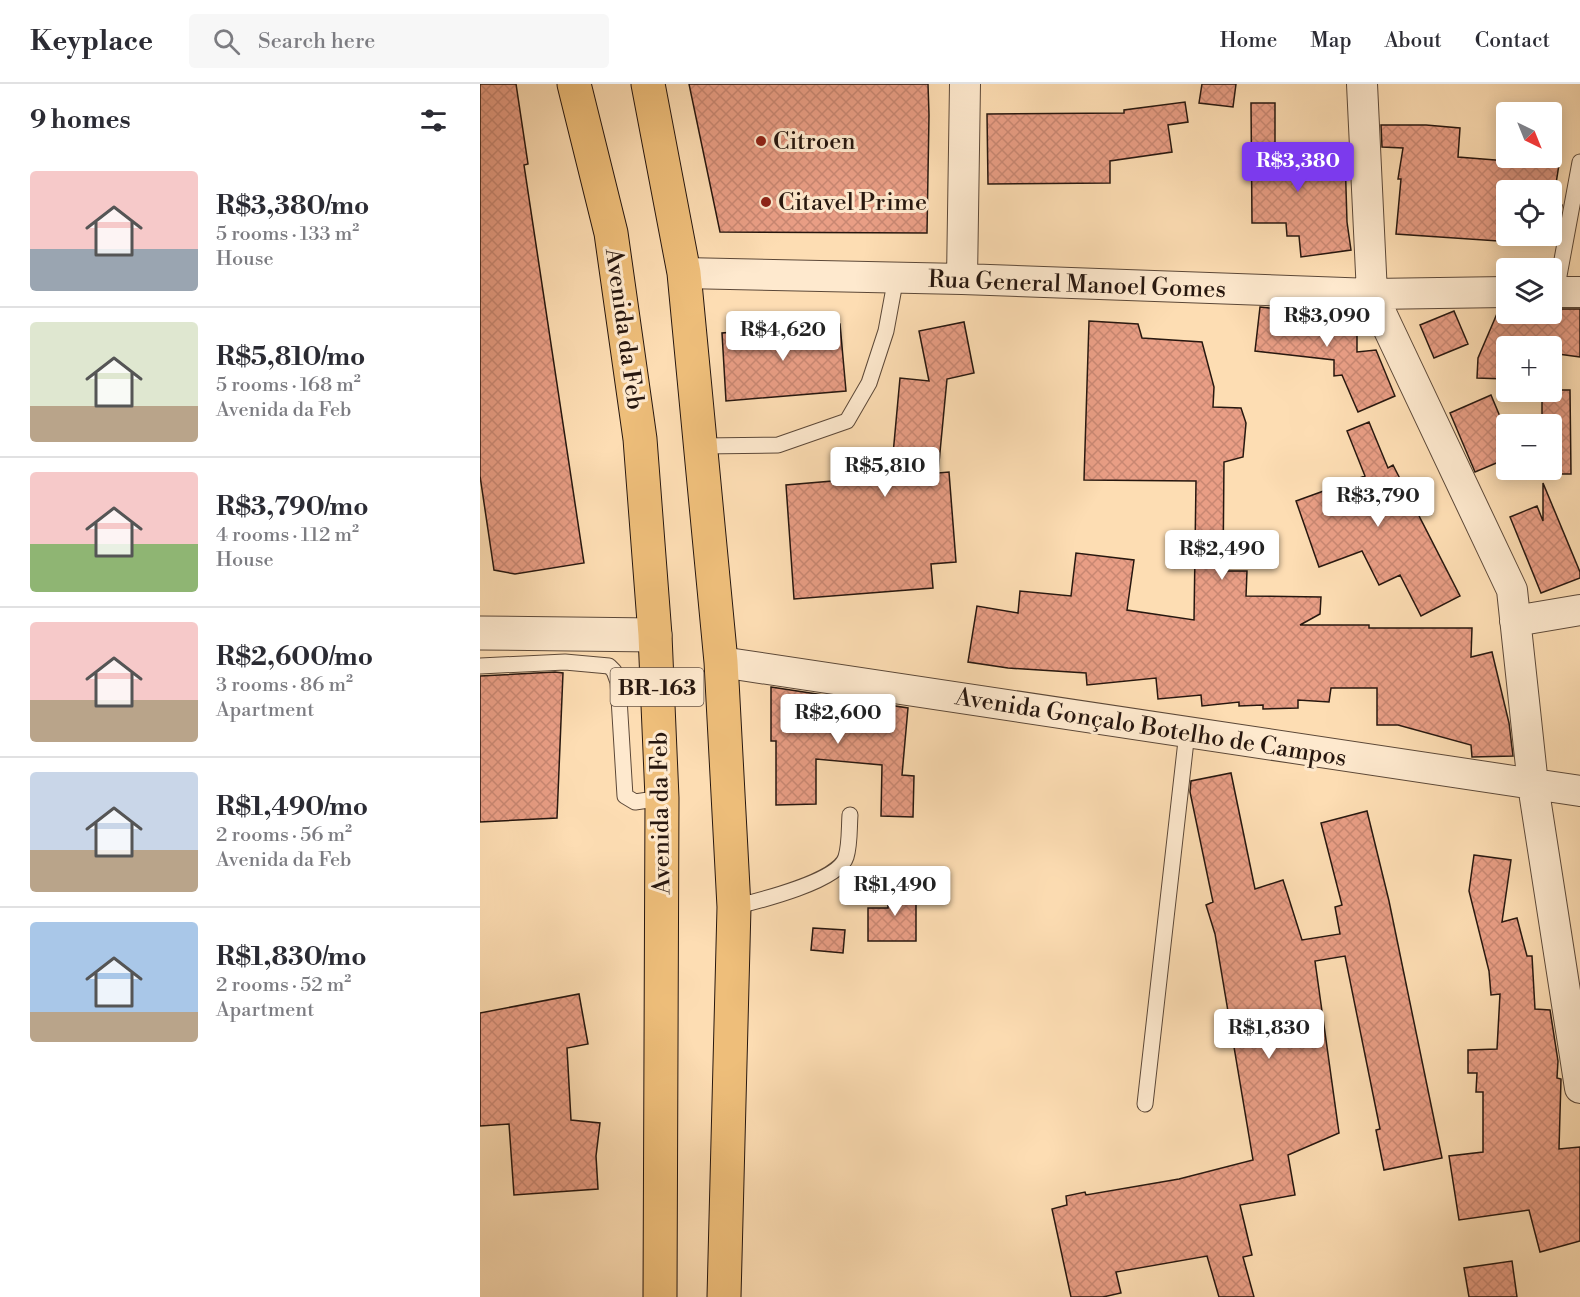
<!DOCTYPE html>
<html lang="en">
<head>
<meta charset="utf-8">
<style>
	body { margin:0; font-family:"Libre Bodoni",serif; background:#f7f7f7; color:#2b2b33; height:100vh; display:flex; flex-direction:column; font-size:22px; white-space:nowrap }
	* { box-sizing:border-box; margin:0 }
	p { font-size:20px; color:#7c7c81 }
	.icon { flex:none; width:33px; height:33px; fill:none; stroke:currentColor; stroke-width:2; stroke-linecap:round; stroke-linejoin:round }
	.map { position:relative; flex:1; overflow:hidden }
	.side { display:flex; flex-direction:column; background:#fff; width:480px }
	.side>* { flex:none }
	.needle { width:39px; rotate:137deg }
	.controls { position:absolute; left:1016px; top:18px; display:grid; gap:12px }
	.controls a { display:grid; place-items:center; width:66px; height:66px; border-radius:6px; background:#fff; box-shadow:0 3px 15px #0003; font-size:30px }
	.price { position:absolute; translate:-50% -51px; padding:0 14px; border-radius:6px; background:#fff; color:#222; font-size:20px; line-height:39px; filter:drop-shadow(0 2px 3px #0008) }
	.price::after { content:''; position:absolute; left:50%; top:36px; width:18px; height:14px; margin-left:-9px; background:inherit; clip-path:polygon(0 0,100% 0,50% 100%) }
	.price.current { background:#7c3aed; color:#fff }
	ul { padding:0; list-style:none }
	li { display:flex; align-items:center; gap:18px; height:150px; padding:0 30px }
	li+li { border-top:2px solid #e1e1e2 }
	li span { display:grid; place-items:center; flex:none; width:168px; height:120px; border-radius:6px; color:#555 }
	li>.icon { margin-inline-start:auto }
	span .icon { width:72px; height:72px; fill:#fffc; stroke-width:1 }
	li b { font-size:26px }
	h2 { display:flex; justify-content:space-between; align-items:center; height:72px; padding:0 30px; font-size:26px }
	header { display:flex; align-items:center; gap:36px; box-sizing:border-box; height:84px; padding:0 30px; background:#fff; border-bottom:2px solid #e1e1e2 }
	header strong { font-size:28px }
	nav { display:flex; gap:33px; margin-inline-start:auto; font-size:21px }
	.search { width:420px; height:54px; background:#f7f7f7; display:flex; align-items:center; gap:15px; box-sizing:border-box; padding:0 21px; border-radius:6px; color:#7c7c81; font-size:22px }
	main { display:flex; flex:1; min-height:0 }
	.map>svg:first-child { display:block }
</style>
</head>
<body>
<header>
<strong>Keyplace</strong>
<div class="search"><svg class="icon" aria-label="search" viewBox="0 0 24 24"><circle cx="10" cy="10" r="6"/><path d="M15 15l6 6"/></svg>Search here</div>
<nav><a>Home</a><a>Map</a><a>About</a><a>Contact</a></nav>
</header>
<main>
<section class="side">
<h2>9 homes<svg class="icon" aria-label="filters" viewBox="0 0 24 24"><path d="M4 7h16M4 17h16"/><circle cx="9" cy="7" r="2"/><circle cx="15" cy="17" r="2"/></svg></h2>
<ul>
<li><span style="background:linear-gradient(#f6c9c9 65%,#9aa5b1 0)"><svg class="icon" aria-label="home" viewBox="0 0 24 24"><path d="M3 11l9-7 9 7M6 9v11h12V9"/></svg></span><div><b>R$3,380/mo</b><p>5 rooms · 133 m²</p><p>House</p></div></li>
<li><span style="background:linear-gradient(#dfe7d0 70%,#b9a48a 0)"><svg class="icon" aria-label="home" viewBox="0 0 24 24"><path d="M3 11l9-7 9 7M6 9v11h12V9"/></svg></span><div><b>R$5,810/mo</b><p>5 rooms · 168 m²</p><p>Avenida da Feb</p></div></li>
<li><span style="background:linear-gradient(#f6c9c9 60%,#8fb573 0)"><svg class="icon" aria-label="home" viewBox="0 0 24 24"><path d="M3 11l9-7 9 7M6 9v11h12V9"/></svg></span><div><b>R$3,790/mo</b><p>4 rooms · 112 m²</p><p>House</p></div></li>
<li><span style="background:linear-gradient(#f6c9c9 65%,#b9a48a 0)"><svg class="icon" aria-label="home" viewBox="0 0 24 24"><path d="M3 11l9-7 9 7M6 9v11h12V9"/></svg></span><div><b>R$2,600/mo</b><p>3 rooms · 86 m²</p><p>Apartment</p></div></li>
<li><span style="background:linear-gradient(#c9d6e8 65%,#b9a48a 0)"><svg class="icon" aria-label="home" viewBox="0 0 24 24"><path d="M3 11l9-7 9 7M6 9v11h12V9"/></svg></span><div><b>R$1,490/mo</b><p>2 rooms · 56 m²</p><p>Avenida da Feb</p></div></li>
<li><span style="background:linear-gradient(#a9c7e8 75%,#b9a48a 0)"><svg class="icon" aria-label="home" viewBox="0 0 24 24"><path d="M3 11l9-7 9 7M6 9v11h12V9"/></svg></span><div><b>R$1,830/mo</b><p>2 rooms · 52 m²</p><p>Apartment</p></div></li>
</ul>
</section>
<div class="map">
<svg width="1100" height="1213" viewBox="0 0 1100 1213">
	<defs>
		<pattern id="building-cross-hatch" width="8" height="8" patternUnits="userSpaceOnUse" patternTransform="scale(1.5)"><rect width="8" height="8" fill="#e99e85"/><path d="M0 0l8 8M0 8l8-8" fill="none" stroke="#c88772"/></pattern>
	</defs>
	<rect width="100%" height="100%" fill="#fdddb3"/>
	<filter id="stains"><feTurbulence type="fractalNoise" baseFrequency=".00333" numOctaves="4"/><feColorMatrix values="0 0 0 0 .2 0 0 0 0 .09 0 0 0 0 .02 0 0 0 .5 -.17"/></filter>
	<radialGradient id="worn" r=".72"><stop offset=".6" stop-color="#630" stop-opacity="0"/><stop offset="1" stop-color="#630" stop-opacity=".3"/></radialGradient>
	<path fill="url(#building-cross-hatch)" stroke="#27170f" stroke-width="1.5" d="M0,0H36L48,80L44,81L104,479L35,490L14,486L0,392Z
		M209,0H448L449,31L447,149L240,148Z
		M722,0H756L753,23L719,19Z
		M705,18L708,38L688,41L692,68L630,77V99L508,100L507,30L644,29V26Z
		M771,19H795V95L840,94V72L865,71L867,138L871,166L821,173L819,152H807L806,139H772Z
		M901,41H946L980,44L978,73L1040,78V74H1080L1075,106H1022L1018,157L916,150L921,95H918L923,64L902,63Z
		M1071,119L1082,121L1075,159L1071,158Z
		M780,223L838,229V225L877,227V268L896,266L915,312L878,328L862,291L854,292V276L775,267Z
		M1019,225H1026V230H1071V225H1100V273L1071,269V262H1026V295L997,294L998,274Z
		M974,227L988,260L954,274L940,241Z
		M609,237L658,240L662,254L722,258L734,303L733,323L761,324L766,339L763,373L744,378L743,487H767L766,512L841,513L840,530L820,541H889V544H992L991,573L1012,568L1029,639L1033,672L992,673L991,661L918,641H897V604H851L849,618L818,616V624L783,625V621L759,622V618L722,622L721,611L678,615L676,594L607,601L606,589L528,584L488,578L497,522L538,529L540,507L591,512L596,469L654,476L647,526L714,536L716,397L604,396Z
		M484,238L494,289L467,295L458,389L469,388L476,478L451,480L453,504L314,515L306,401L411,392L420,294L449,297L439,247Z
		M360,240L366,307L246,317L242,249Z
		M1071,306H1090L1091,390H1071V340H1062V308Z
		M1011,311L1026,347V375L995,388L970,329Z
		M889,338L908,384L913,381L980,512L941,532L920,491L899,501L882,467L839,483L816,417L885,392L867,347Z
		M1063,399L1100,488V494L1061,509L1030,433L1057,422L1063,437Z
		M75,588L83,589L77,734L0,738V592Z
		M291,603L428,624L422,691L434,692L433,733L401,732L402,681L336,675V720L296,721V657H291Z
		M751,689L775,805L803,796L822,856L860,850L855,823L862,821L841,739L887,727L909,817L962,1074L904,1086L896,1046L900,1045L865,872L835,877L859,1049L808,1071L815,1111L760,1121L772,1171L763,1173L774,1213H739L727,1172L636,1188L641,1209L623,1213H591L572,1125L587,1121L586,1112L605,1108L606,1111L699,1095L773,1076L735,850L726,821L733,818L710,708L711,697Z
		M994,771L1031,776L1022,838L1037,834L1047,872H1052L1055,925L1070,926L1078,977L1077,994L1081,995L1079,1065L1100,1063V1157L1060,1168L1049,1126L979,1136L969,1072L1003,1068V1008H996L997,989H988V966L1017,965L1020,910L1011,911L1009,887L989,807Z
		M408,802H436V857H388V824H408Z
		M333,844L365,846L363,869L331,866Z
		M99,910L108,960L87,964L91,1036L120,1039L116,1072L118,1105L34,1111L29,1040L0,1042V929Z
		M1032,1177L1037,1213H989L984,1184Z"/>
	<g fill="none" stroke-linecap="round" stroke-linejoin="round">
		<g stroke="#5c4838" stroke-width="17">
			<path id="service" d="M1076,208L1100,78
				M222,362L298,361L367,337L389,299L406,247L416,193
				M0,582L85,578L129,582L134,587L138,598L145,712L155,718L182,714
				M254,823C278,817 359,797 366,773C370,760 369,744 370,731
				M665,1020L707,648"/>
		</g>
		<g stroke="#5c4838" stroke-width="32">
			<path id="minor" d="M882,0L892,210L1032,506L1053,701L1100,1004
				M204,189L482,195L892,210L1026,208
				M482,195L485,0
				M1071,208H1100
				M1035,537L1100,526
				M241,578L1100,707"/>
		</g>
		<g stroke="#5c4838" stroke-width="35">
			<path id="tertiary" d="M0,549L175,551"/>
		</g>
		<g stroke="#27170f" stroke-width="35">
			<path id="primary" d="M94,0L131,149L160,355L175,551L182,714L180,1213
				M168,0L204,189L241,578L254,823L244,1213"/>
		</g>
		<use href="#service" stroke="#fee9ce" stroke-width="15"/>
		<use href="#minor" stroke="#fee9ce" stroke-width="30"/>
		<use href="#tertiary" stroke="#fee9ce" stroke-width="33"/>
		<use href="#primary" stroke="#eebe7a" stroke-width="33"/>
	</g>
	<g fill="#8f2418" stroke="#fee9ce" stroke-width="2">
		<circle cx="281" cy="57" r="6"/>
		<circle cx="286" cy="118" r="6"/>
	</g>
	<g text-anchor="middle" stroke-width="6" stroke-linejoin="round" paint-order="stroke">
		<rect fill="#fee9ce" stroke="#685648" stroke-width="1.5" x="130.5" y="584" width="93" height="38" rx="4.5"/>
		<g font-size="22" font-weight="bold" fill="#27170f">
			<text x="177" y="611">BR-163</text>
		</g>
		<g font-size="24" fill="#27170f" stroke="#fee9ce" text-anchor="start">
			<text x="293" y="65">Citroen</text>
			<text x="298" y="126">Citavel Prime</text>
		</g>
		<g font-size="24" fill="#27170f" stroke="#fee9ce">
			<text transform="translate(597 200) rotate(2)" y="8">Rua General Manoel Gomes</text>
			<text transform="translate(145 245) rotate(82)" y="8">Avenida da Feb</text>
			<text transform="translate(671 643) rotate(9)" y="8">Avenida Gonçalo Botelho de Campos</text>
			<text transform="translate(180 729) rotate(-91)" y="8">Avenida da Feb</text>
		</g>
	</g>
	<rect width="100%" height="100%" filter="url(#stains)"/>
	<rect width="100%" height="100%" fill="url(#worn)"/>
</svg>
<div class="controls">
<a><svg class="needle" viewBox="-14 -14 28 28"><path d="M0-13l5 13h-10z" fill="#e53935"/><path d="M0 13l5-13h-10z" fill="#7c7c81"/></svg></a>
<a><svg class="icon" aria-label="locate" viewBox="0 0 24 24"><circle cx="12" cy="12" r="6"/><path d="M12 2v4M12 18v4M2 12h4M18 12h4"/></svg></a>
<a><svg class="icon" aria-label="layers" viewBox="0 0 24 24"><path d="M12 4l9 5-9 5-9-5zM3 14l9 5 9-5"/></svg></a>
<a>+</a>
<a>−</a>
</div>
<b class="price current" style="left:818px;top:109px">R$3,380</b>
<b class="price" style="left:847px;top:264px">R$3,090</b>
<b class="price" style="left:303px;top:278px">R$4,620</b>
<b class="price" style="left:405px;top:414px">R$5,810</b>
<b class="price" style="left:898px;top:444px">R$3,790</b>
<b class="price" style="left:742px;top:497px">R$2,490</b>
<b class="price" style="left:358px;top:661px">R$2,600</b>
<b class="price" style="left:415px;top:833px">R$1,490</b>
<b class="price" style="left:789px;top:976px">R$1,830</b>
</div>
</main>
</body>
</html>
